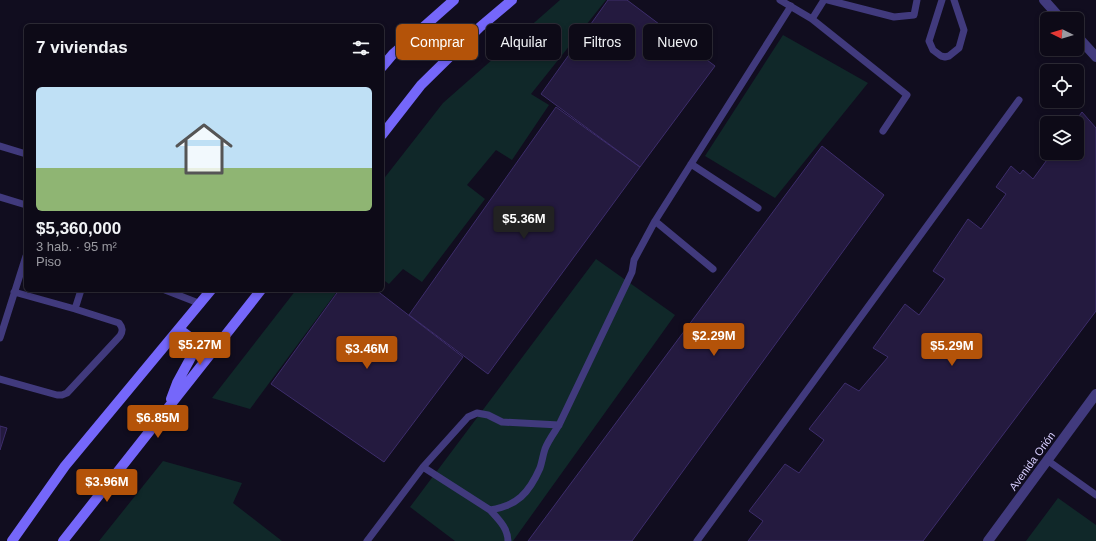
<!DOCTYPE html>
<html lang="es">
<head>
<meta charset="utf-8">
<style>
	body { margin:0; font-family:Arial,sans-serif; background:#161320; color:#f1f3f6; height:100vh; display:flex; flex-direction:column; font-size:15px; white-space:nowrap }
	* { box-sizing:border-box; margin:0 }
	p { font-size:13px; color:#9a9aa1 }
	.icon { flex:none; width:22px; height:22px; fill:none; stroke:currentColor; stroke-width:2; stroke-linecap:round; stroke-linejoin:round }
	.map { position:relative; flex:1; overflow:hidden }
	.panel { position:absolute; left:24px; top:24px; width:360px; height:268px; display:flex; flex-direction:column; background:#0d0a17; border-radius:6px; box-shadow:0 2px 6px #0003,0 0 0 1px #2d2b36 }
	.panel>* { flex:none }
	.top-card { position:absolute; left:396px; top:24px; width:380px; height:36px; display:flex; gap:8px }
	.needle { width:26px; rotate:275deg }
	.tools { position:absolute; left:1040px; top:12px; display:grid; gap:8px }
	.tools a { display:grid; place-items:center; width:44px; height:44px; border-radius:6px; background:#0d0a17; box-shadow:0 2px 6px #0003,0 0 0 1px #2d2b36; font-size:20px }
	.price { position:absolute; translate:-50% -34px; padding:0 9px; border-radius:4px; background:#b45309; color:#fff; font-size:13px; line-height:26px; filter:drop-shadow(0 1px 2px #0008) }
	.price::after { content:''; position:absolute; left:50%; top:24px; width:12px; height:9px; margin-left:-6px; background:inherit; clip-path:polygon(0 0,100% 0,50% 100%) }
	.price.current { background:#222; color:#fff }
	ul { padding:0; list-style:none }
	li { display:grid; align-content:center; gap:8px; height:212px; padding:0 12px }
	li span { display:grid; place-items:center; height:124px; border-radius:6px; color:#555 }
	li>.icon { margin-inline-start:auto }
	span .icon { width:72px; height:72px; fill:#fffc; stroke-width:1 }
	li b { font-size:17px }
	h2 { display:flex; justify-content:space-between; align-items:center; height:48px; padding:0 12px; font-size:17px }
	.pill { padding:0 14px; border-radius:6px; background:#0d0a17; box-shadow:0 2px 6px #0003,0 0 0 1px #2d2b36; font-size:14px; line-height:36px }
	.pill.current { background:#b45309; color:#fff }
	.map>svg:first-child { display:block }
</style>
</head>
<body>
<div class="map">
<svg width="1096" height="541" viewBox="0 0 1096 541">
	<rect width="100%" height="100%" fill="#110d1f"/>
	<path fill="#102829" d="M560,0H606L531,94L549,105L512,160L496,150L467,185L485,199L422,282L403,269L389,284L382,279V181L443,103Z
		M783,35L868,83L775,198L705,156Z
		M596,259L675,315L513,541H455L410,507Z
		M296,290H338L250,409L212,398Z
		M163,461L242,483L233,503L282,541H99Z
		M1058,498L1096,525V541H1026Z"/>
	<path fill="#241a3f" stroke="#3d2d6b" d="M608,0H627L715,66L640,167L541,94Z
		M556,107L640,167L488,374L409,315Z
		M1082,112L1096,128V311L923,541H748L763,521L749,511L785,464L799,473L824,440L809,429L845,383L859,391L888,357L873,348L905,304L919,315L945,279L933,271L968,219L981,229L1006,194L996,187L1011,166L1020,174L1023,170L1033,179L1052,153H1077V123H1074Z
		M822,146L884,195L632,541H528Z
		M339,290H376L463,357L384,462L271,384Z
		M0,426L7,428L0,450Z"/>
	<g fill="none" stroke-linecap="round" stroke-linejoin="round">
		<path stroke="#413a7d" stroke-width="7" d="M780,0L812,19L907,95L883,131
			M828,0L894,17L914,15L917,0
			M942,0L929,41L933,50L941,56L945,57L949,56L959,48L964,30L954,0
			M812,19L824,0
			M0,146L26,154
			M691,164L758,208
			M0,197L26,205
			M655,221L713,269
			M165,290L201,304
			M75,309L81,290
			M0,338L26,256
			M0,379L57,395H62L67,393L120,336C123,331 123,328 119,323L75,309L14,292
			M559,425L502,422L488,415L477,413L468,417L423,467L490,510C517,506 529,493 540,468C542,462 543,455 545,449C548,441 554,433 559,425L632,272L634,260L655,221L791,6
			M1047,460L1096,495
			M490,510C498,519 508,528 508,541
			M367,541L423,467
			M697,541L1019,100"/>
		<path stroke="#413a7d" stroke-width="10" d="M1044,0L1061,19
			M1077,36L1096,57
			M988,541L1096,394"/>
		<path stroke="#7567fa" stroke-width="10" d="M382,67L393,54L454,0
			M382,135L421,85L480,27L512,0
			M171,399L177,383L196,348L195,341L179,329
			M12,541L65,466L211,290
			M63,541L261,290"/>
	</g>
	<g text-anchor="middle" stroke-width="3" stroke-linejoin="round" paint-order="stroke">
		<g font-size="11" fill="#d6cdfd" stroke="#110d1f">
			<text transform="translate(1032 461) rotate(-54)" y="4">Avenida Orión</text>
		</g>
	</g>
</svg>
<div class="tools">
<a><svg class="needle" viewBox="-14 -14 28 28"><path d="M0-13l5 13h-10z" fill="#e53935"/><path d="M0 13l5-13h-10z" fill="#9a9aa1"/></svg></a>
<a><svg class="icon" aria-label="locate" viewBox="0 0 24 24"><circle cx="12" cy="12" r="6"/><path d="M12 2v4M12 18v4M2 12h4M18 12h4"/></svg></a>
<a><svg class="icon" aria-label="layers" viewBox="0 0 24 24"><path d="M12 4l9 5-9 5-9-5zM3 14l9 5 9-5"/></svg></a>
</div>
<b class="price current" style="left:524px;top:240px">$5.36M</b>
<b class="price" style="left:714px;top:357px">$2.29M</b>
<b class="price" style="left:200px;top:366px">$5.27M</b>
<b class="price" style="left:952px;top:367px">$5.29M</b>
<b class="price" style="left:367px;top:370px">$3.46M</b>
<b class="price" style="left:158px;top:439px">$6.85M</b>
<b class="price" style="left:107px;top:503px">$3.96M</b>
<div class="top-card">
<a class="pill current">Comprar</a>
<a class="pill">Alquilar</a>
<a class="pill">Filtros</a>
<a class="pill">Nuevo</a>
</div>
<section class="panel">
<h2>7 viviendas<svg class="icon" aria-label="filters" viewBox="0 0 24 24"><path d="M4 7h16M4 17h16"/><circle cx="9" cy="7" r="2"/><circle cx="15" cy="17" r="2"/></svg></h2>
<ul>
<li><span style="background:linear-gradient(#bfe0f5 65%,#8fb573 0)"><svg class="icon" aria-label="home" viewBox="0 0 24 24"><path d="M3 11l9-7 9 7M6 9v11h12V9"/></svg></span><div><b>$5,360,000</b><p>3 hab. · 95 m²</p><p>Piso</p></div></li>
</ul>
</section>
</div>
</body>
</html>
